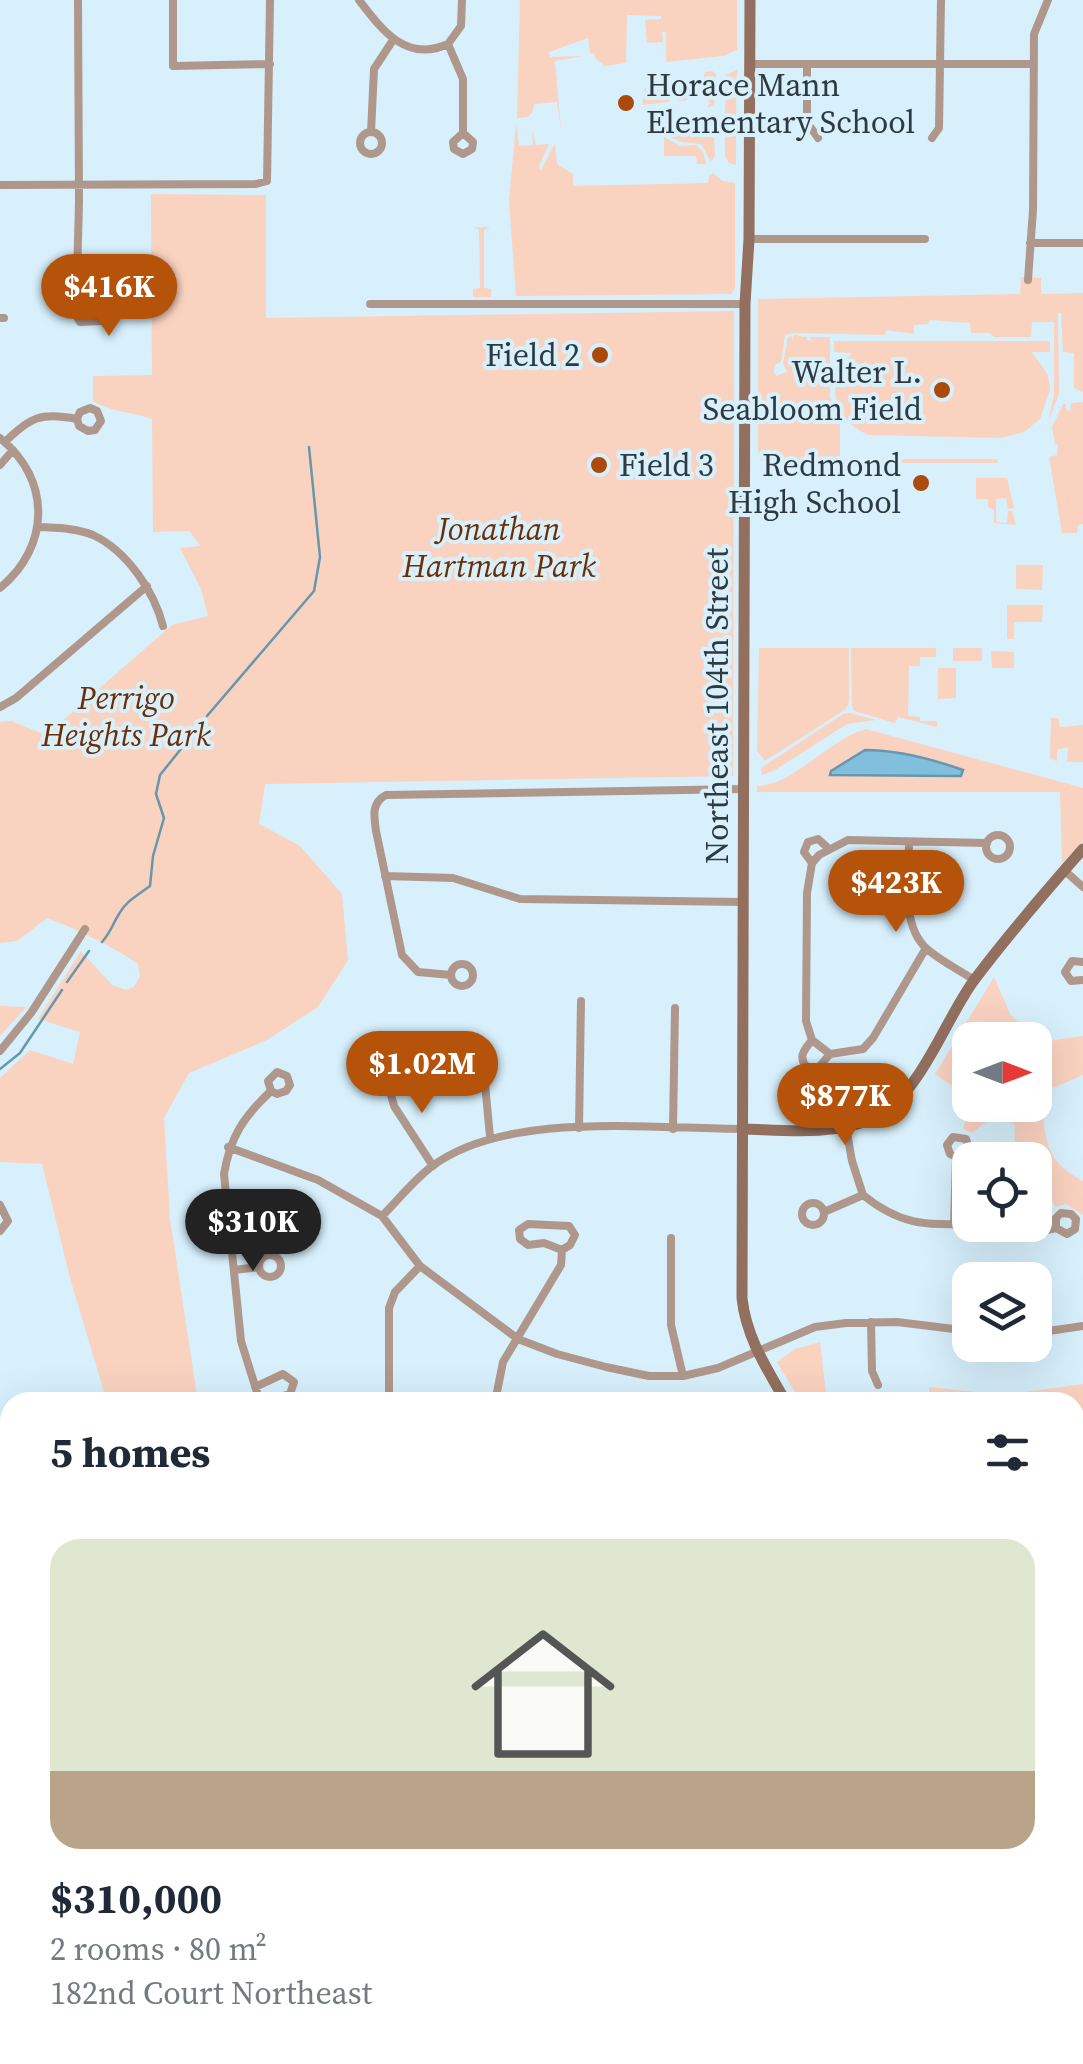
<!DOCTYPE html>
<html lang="en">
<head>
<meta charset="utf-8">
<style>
	body { margin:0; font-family:"Source Serif 4",serif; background:#f2f2f3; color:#1f2937; height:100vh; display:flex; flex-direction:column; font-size:38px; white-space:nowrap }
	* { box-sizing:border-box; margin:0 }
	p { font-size:32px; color:#747a83 }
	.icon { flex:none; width:55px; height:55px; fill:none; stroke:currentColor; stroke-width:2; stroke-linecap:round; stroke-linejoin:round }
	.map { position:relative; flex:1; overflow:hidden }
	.side { position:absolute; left:0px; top:1392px; width:1085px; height:672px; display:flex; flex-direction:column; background:#fff; border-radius:30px 30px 0 0; box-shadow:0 10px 40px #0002 }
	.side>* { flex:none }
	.needle { width:65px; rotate:90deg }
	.buttons { position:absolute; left:952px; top:1022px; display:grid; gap:20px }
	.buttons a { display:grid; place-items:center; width:100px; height:100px; border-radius:20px; background:#fff; box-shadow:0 10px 40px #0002; font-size:50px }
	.price { position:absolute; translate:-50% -85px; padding:0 22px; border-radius:35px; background:#b45309; color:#fff; font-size:32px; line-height:65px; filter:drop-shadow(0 2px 5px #0008) }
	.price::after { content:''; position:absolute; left:50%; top:60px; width:30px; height:22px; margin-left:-15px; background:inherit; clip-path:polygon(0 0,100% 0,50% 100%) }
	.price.active { background:#222; color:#fff }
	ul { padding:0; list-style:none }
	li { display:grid; align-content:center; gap:20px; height:530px; padding:0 50px }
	li span { display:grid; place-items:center; height:310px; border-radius:30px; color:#555 }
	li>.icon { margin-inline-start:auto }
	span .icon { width:180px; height:180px; fill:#fffc; stroke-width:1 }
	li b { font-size:42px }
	h2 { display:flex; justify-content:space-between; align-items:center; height:120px; padding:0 50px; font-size:42px }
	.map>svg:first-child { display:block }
</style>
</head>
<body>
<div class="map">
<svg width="1083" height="2064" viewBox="0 0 1083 2064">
	<rect width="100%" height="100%" fill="#d7f0fc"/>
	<path fill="#fad2c0" d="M520,0H737V50L723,56L666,62V32H662L663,42L647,43L645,20L661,19V16L627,15L626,63L605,66L595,58L594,53H590L588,38L549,52L550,57L584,56L555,61L561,130L557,102L534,104L533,111L528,117L517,118Z
		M737,70L736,115H725L726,75Z
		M712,71L716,73L714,106L707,107L710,103L706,98L678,101L674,94L668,102L642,105L645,88L659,86L664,89C675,83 692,82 703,78L705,72Z
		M725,118H736V165L729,163L725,156Z
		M713,120L715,156L711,162L701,144L681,142L649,126Z
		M516,124L519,146L533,145L532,131L536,145L549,144L539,166L541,170L555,143L557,164L573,174V186L708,183L709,176L713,173L723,181L735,183V288L731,294L516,296L509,201Z
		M664,137L680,146L696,145L703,152L706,164H697L696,156H664Z
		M151,194L266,195V318L734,311L733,776L265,784L259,824L300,846L342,894L348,960L318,1007L267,1040L189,1073L164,1118L170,1219L198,1402H107L70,1278L42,1164L0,1162V1078L30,1050L73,1064L80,1032L38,1019L81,951L112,985L126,990L134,987L140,976L138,964C110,945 79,930 47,918L17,941L0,943V722L11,721L46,735L172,625L208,616L201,589L180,548L201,546L189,531L153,532L152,419C133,412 107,411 93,401V376L152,375Z
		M473,227H490L484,230V288L491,289V297H473V289L480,288L479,230Z
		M1021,277L1041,278V294L1083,293V392L1074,388V353L1063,352L1061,313H1058L1059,394L1048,422L1054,394V322H1032L1031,337H994L990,333H971L970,323L929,320L928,324L914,325V334L886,330L885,335L794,333L785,335L781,362L775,365L774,373L776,376L787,372L783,364L788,337L792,336L793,342L794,335L807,337V340L814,342L809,337H830V397L840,420V458L847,459V463L831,460L761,461L758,449V299L1020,294Z
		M834,341H1050V352H1032L1048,375L1050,390L1040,419L1024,432L1001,438L868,435C832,419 824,381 852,353L834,352Z
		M1083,402V524L1078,525L1077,533H1062L1049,457L1057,455L1058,445L1055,444L1052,427L1063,404H1066V410L1070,411L1071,403Z
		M876,459H997L998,463H877Z
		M976,478H1007L1014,508L1008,509L1006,498L996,499V522L1007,523L1008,511H1012L1016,525L994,523V510L988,507V499H976Z
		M812,498L841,499V512H812Z
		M1016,565H1043L1042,590L1016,589Z
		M1007,605H1043L1042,622H1014V639H1007Z
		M759,648H849V702L846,709L765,761L757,751Z
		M851,648H936V657H920V666H909L908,716L920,717V721H937V727L898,717L895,723L854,711L852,705Z
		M953,648H982V661H953Z
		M991,651L1014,652V668H992Z
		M938,668H956V698L938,699Z
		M850,713L876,720L847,724L775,770L762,775L761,768L767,764L843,714Z
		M1051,718H1058L1060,727L1083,725V762H1067L1068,747L1057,750V761L1050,759Z
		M866,729L1083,788V841L1062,863L1060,792H757V786C793,786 829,739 866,729Z
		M994,977L1011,1016L1048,1041L1083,1036V1075L1041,1093C1046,1135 1041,1159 1083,1181V1215L1066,1204L1055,1207L1044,1176L1035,1175V1160H1014L1015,1125L997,1114L972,1133L963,1129L970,1103L1035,1105V1040H970V1098L935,1074Z
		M0,1006L26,1007L0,1036Z
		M820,1342L827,1402H801L777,1362L795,1349Z
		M1083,1384V1466L1075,1441V1402H929V1387L1004,1395Z
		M1083,1682V1862L1075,1834V1685Z
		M0,1856L10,1864V1908L0,1898Z
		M1075,2008L1083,2011V2064H933L930,2055H1075Z
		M287,2055H704L703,2064H282Z
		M783,2055H921V2064H784Z"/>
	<path fill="#81bfdc" stroke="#6897ad" stroke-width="2.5" d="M865,750C899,750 932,759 963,770L961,776H954L830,775L831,771Z
		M723,2055H766L767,2064H721Z"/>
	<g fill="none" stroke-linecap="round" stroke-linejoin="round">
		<path stroke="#6897ad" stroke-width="2.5" d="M207,716L314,591L320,557L309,447
			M102,942C111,932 112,925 119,914C126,901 138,895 150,886L153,856L164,818L156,794L160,775L201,724
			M67,982L89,951
			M0,1069L20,1053L62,990
			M1075,2025L1083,2029
			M886,2055L892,2064
			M368,2064V2055
			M404,2064L405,2055
			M493,2064L496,2055"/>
		<path stroke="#b0978c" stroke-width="8" d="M78,0L79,202L76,315L80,322L102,321L103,308L78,299
			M173,0V66L270,64
			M359,0C382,30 406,63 448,44
			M462,0L461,26L448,44L463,79V133L473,142L472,149L463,154L454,149L453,142L463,133
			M749,64H1033
			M807,64V122L818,138
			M371,132L374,69L393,40
			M360 143a11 11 0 1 1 22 0a11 11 0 1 1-22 0Z
			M932,138L939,128L941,0
			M0,185L256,184L267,181L270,0
			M749,239H925
			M1030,243H1083
			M1028,280L1033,210L1034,34L1048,0
			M370,304H745
			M0,318H4
			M0,438C52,480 50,547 0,588
			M5,442C30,417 41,412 77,419L79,426L88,431L95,430L101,421L97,411L90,408L80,412L77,419
			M0,465L13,450
			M39,527C57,528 76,528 93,535C127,551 154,591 163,626
			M0,707L16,698L147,586
			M986 847a12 12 0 1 1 24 0a12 12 0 1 1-24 0Z
			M909,842C909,875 900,925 927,949C941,961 959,970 974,980
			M812,863L804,852L808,842L818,839L828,848
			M1064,870L1083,887
			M385,876L453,878L520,899L743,902
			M926,948L873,1038L863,1049L830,1054L812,1040L806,1021L807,893L812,863L819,855L848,840L987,843
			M1083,962L1072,961L1065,972L1071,981L1083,980
			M451 975a11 11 0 1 1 22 0a11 11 0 1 1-22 0Z
			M451,975L418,972L402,955L376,831C374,816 371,803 386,795L744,789
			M812,1040C805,1049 797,1057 807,1067L818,1068L830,1054
			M0,1051L31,1013L85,929
			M484,1073L490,1137
			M386,1076L394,1106L433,1166
			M846,1127L852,1161L863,1195
			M579,1128L581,1001
			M673,1129L675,1008
			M228,1147L318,1180L382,1216L420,1266L518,1339L557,1354L606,1367L649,1376H683L718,1368L815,1327L846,1323L897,1322L970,1331
			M802 1214a11 11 0 1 1 22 0a11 11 0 1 1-22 0Z
			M0,1205L8,1221L0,1231
			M824,1212L863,1195C900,1225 924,1225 970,1224
			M382,1216C398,1200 413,1181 431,1167C506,1110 651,1129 742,1129
			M954,1225L956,1157L950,1154L947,1145L953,1137L966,1139L969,1148L966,1154L956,1157
			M1003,1225L1043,1231L1056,1228L1067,1234L1075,1229L1076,1219L1071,1214L1061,1213L1056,1218V1228
			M671,1238V1325L683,1376
			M259 1266a11 11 0 1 1 22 0a11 11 0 1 1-22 0Z
			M234,1270L259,1267
			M871,1322L872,1371L878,1385
			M1035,1333L1083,1326
			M255,1387L283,1374L294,1382L290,1394L260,1402
			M260,1402L241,1341L224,1174C230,1137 244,1116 271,1091L277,1094L286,1091L290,1085L287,1076L277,1072L268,1081L271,1091
			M389,1402V1308L395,1292L420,1266
			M495,1402L503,1362L561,1265L562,1250L570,1245L575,1235L569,1226L528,1224L519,1230L520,1239L528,1245L544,1243L562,1250
			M1075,1492L1083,1486
			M0,1497H10
			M1075,1611L1083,1604
			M0,2055L59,2056
			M925,2064L926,2055"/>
		<path stroke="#926f5e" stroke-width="11" d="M750,0L749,239L745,304L742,1298C746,1337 767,1369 786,1402
			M742,1129C783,1130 833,1136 871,1119C921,1097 944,1020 975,979C1009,934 1046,891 1083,849
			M0,1828L10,1837
			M0,1843L10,1851
			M1075,1884H1083
			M0,1903L10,1918
			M108,2055L115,2064"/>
	</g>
	<g fill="#ac4a0b" stroke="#d7f0fc" stroke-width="4">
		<circle cx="626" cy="103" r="10"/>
		<circle cx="600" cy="355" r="10"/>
		<circle cx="942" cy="390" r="10"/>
		<circle cx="599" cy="465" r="10"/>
		<circle cx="921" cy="483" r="10"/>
	</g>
	<g text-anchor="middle" stroke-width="8" stroke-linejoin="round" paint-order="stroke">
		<g font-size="32" fill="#2e3a40" stroke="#d7f0fc" text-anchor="end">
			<text x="646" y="96" text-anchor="start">Horace Mann<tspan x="646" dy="37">Elementary School</tspan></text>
			<text x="580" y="366">Field 2</text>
			<text x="922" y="383">Walter L.<tspan x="922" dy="37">Seabloom Field</tspan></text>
			<text x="619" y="476" text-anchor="start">Field 3</text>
			<text x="901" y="476">Redmond<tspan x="901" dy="37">High School</tspan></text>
		</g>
		<g font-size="32" font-style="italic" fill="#6f2d04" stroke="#d7f0fc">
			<text x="499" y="540">Jonathan<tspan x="499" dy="37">Hartman Park</tspan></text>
			<text x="126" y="709">Perrigo<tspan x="126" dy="37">Heights Park</tspan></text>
		</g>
		<g font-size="32" fill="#2e3a40" stroke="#d7f0fc">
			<text transform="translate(717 706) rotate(-90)" y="11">Northeast 104th Street</text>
		</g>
	</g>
</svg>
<div class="buttons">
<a><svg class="needle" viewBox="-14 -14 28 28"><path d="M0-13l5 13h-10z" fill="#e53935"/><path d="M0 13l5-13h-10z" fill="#747a83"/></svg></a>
<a><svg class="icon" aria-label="locate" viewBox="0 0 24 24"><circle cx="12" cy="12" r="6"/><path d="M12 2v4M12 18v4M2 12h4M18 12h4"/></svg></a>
<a><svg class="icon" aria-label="layers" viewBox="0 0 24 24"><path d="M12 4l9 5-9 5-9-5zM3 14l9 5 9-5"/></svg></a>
</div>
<b class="price" style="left:109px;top:339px">$416K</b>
<b class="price" style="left:896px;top:935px">$423K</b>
<b class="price" style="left:422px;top:1116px">$1.02M</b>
<b class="price" style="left:845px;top:1148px">$877K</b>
<b class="price active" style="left:253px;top:1274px">$310K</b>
<section class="side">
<h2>5 homes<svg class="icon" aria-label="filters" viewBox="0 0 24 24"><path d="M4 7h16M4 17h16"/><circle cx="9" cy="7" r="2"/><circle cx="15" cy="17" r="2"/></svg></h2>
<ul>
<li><span style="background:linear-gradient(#dfe7d0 75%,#b9a48a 0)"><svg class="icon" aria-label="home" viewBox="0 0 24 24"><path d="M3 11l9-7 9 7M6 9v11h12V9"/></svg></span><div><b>$310,000</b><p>2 rooms · 80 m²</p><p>182nd Court Northeast</p></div></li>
</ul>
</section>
</div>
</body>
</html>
